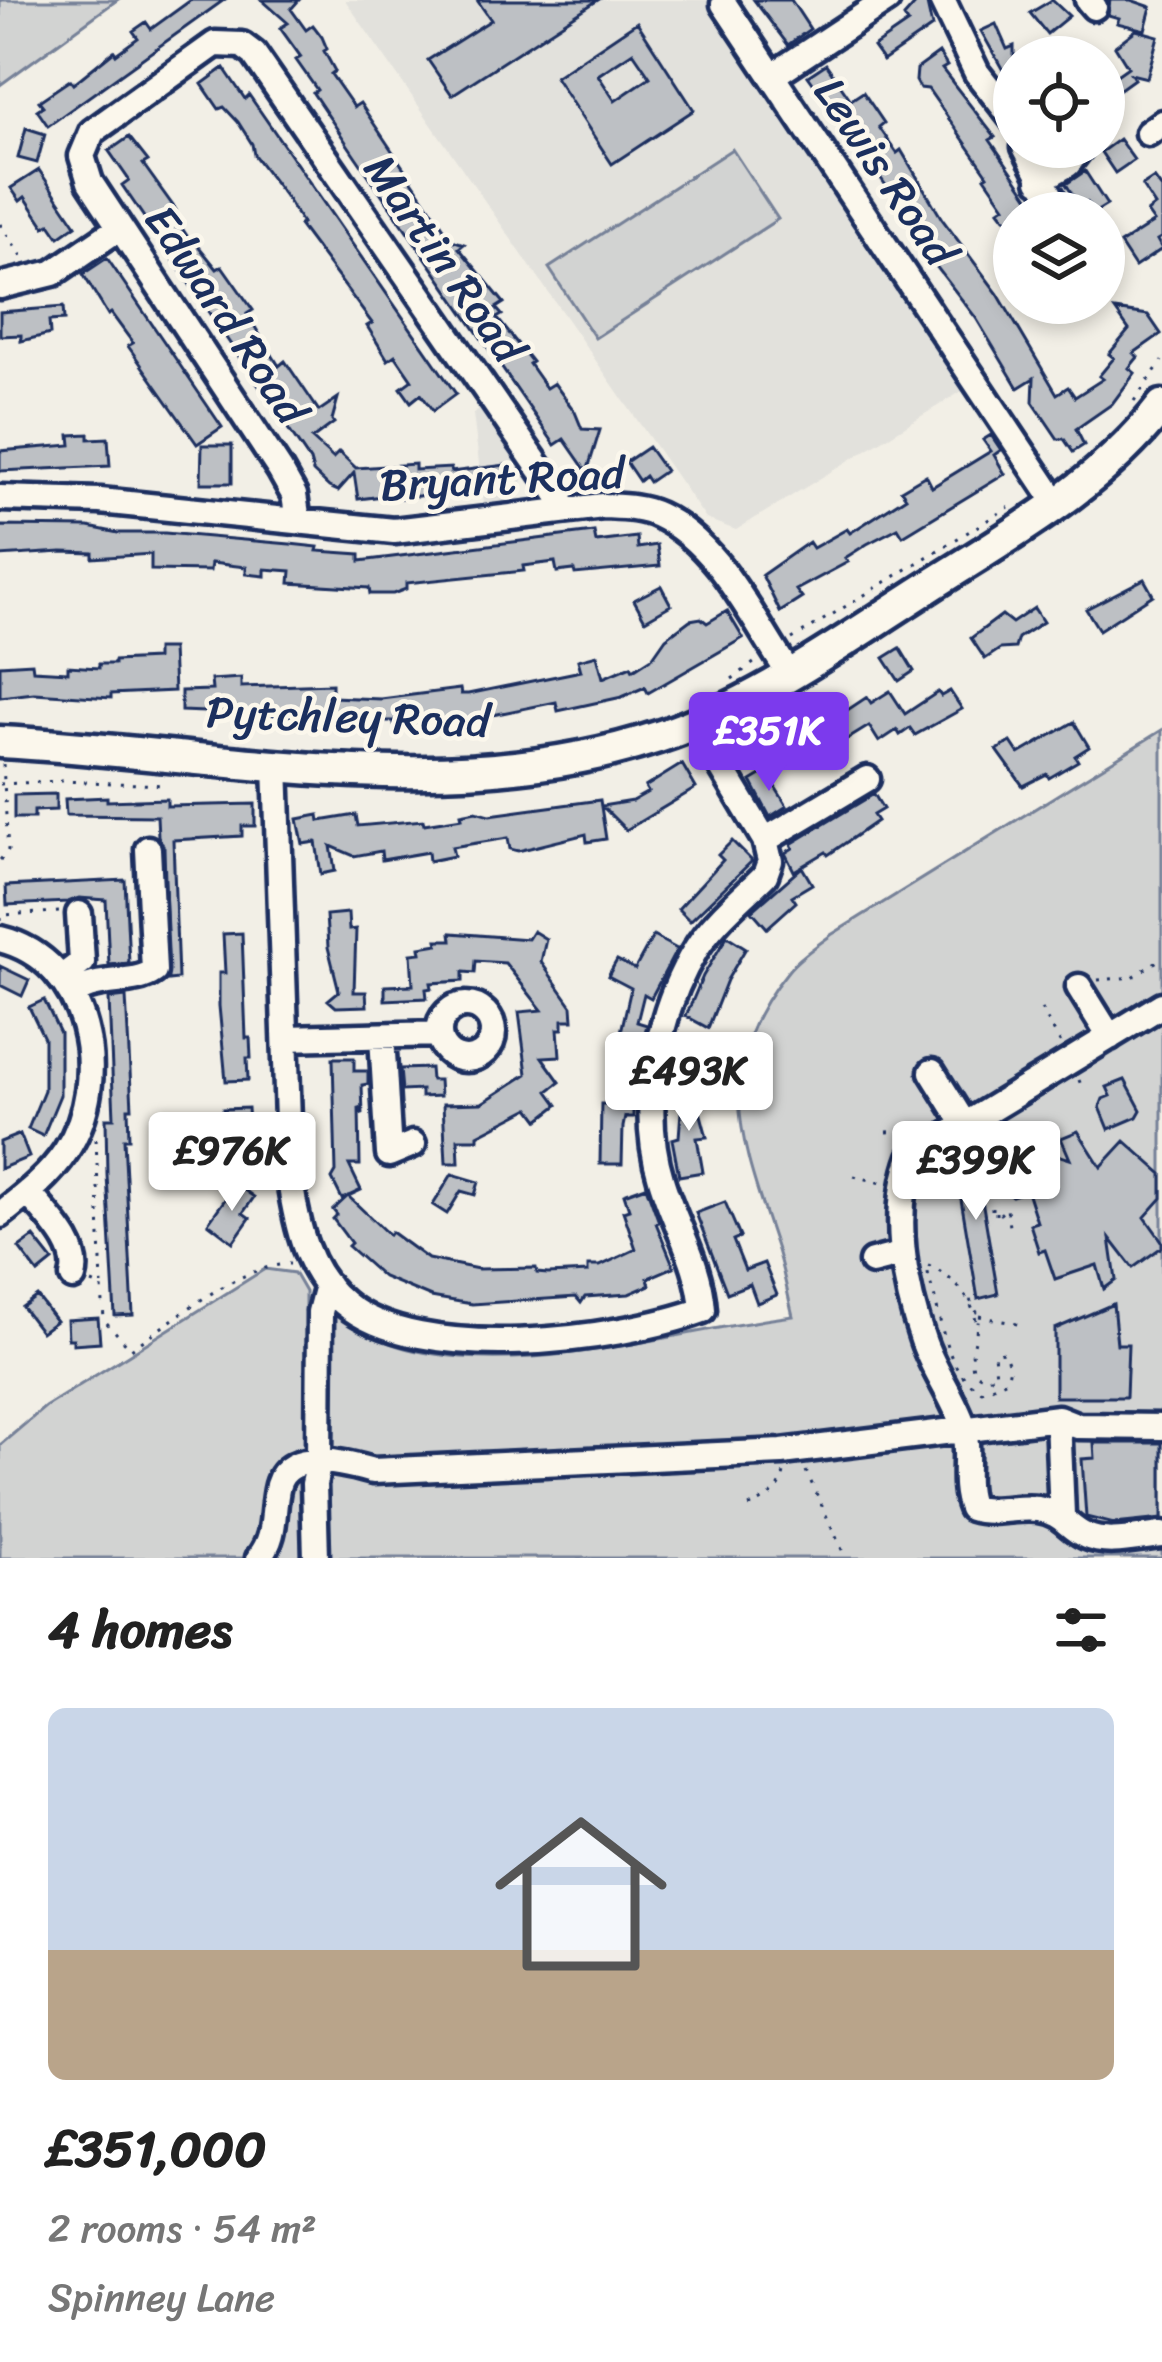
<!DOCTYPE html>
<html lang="en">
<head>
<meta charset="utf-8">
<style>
	body { margin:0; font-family:Sriracha,sans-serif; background:#f2f2f2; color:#222; height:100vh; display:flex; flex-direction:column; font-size:45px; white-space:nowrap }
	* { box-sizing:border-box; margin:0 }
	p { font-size:39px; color:#767676 }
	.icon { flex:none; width:66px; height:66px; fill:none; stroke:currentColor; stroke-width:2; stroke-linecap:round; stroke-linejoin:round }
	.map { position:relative; height:1558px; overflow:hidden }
	.sheet { display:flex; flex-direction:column; background:#fff; flex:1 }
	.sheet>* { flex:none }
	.fabs { position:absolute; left:993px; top:36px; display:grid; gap:24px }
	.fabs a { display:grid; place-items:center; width:132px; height:132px; border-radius:50%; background:#fff; box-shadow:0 6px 18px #0003; font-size:60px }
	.price { position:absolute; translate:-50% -102px; padding:0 27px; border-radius:12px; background:#fff; color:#222; font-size:39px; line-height:78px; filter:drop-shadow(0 3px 6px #0008) }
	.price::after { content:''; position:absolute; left:50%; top:72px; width:36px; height:27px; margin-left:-18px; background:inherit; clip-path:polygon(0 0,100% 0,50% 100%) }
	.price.active { background:#7c3aed; color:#fff }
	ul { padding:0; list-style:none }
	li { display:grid; align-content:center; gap:24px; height:636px; padding:0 48px }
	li+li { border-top:3px solid #e0e0e0 }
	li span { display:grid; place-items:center; height:372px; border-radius:18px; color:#555 }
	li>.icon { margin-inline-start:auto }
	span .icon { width:216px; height:216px; fill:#fffc; stroke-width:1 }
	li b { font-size:51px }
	h2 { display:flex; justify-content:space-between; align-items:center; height:144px; padding:0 48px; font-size:51px }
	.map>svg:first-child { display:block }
</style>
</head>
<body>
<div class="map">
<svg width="1162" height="1558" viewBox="0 0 1162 1558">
	<rect width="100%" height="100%" fill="#f2efe6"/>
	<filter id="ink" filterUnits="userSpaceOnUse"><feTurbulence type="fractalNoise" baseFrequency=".00833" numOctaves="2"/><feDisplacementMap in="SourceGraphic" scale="24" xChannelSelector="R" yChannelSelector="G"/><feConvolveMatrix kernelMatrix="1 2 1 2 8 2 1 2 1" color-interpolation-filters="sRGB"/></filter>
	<g filter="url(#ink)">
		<path fill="#e2e1dc" d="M345,0H728L967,388L736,530L706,519Z
			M480,409L523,474L522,487L509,501L484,504L473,414Z"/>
		<path fill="#d2d3d2" stroke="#768198" stroke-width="3" d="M0,0H117L0,85Z
			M732,149L778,219L595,338L549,268Z
			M1162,730V1558H0V1445L45,1407L265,1269L294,1273L305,1292V1310C350,1309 344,1322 380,1339C405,1351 434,1355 461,1357C573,1365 683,1330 793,1316C787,1292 783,1267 775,1244C741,1141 710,1066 788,971C799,957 817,946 831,935Z"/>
		<path fill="#bdc0c4" stroke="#1b2f5e" stroke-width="3" fill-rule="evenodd" d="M191,0H224L48,126L37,110L43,106L39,101L70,80L73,84L114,51L116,54L138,38L133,31L146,22L151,29Z
			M262,0H299L291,9L306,30L313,25L322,37L327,49L324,51L335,71L331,74L354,107L360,103L452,240L464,244L459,248L504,303L496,308L502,315L497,318L532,362L529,364L546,388L554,383L575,412L582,429L600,430L587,472L564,439L555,445L356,157L313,93L317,90L296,60L301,57L280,28L288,23Z
			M477,0H598L452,95L428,60L491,20Z
			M754,0H791L810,29L788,45Z
			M919,0H926L932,27L883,61L873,47L908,23L904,17Z
			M1052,0L1069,16L1047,34L1030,13Z
			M1110,0H1131L1151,7L1145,30L1117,23L1119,18L1108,15Z
			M637,22L694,110L612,164L555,77ZM633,52L650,77L615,101L598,75Z
			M996,24L1007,49L1014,46V90L981,31Z
			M1136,30L1158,36L1147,78L1131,74L1134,79L1116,92L1108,81L1128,67L1115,46Z
			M939,53L947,66L942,69L995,137L990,140L1040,213H1014L1011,219L1005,218L999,210L1005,206L985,177L988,175L928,89L920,88L916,81L917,69Z
			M826,64L851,100L863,92L884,123L879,127L897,153L901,150L942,219L998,294L1057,394L1068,387L1075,397L1103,379L1099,376L1114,358L1109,354L1129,330L1115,310L1148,315L1161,334L1134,353L1138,357L1129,368L1135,373L1112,404L1076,429L1084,445L1073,452L1064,439H1058L1033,402L1034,378L1018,388L976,318L935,265L907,215L808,76Z
			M224,68L245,99L249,95L456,394L433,411L421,394L411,402L401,388L412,380L395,355L388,360L367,326L372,323L299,225L302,223L285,196L254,155L252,144L238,122L224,107L219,109L202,84Z
			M26,128L45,134L37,163L18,158Z
			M129,137L148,161L143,164L176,210V219L193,245L196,243L217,269L222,266L253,310L247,314L279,366L285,361L319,411L338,398L332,420L334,423L312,439L333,458L339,452L356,468L415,464V470L451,468V472L505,465L512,474L484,493L444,498V493L401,498L400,494L358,499L354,473L338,491L329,487L313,472L310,461L122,185L129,180L109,151Z
			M1119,139L1134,160L1115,173L1101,152Z
			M39,170L76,225L59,237L50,224L45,227L25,197L20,201L11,188Z
			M1085,171L1107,205L1094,213L1087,202L1080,207L1066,184Z
			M1154,178L1162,189V237L1157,240L1162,249L1135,267L1120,244L1154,222L1147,212L1155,206L1142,186Z
			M107,258L222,427L197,444L128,346L133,343L111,313L108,315L83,274Z
			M63,307L64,320L49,321L50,334L21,341V335L0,336V312Z
			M89,434V439L108,438L110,466L0,471V451L71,445L70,435Z
			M991,435L1001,450L994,455L1005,474L903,536L898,528L867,544L845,558L848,562L796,590L802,598L780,612L762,575L809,542L813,548L847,529L850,533L906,497L901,490L926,475L932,487L991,451L983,440Z
			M202,445H232V483H201Z
			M648,447L665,471L649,482L645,476L639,481L626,462Z
			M0,526L89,527L118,533H165L290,544L318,547L317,551L360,554V561L594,532L596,542L637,537L638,548L657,545L660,566L575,574L574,570L557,572L555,562L523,566L524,571L406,583V589L393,594H370L369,588L290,583L291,571L265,569V576L246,574V567L211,563L210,571L151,570V554L93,558V553L62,552L0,556Z
			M1144,579L1153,595L1099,630L1086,609Z
			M661,586L671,605L645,620L634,600Z
			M1034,608L1043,622L1018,638L1015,648L1000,649L985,659L971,638L1002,615L1012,623Z
			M727,611L743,638L726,648L648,693L645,687L622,697L558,711L556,702L478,718L394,724V721H338L305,720V716L181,711V691L212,690L211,680L241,678V687L332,684V697L381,699L460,689L461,694H468L581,671L578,660L597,655L603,678L631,666L633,670L652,658L666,638L690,620L701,618L707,623Z
			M900,648L914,671L899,681L884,658Z
			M156,649H172L174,691L111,694V698L34,693L0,697V665L32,663L33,670L68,672V666L99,668V664H114V661L156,659Z
			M890,691L905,714L938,692L941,696L950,691L962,709L915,735L910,728L900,735L897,730L879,742L869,726L843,742L837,734L813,749L802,765L793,762L784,768L771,748L810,719L812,722L832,709L837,717L867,697L871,703Z
			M1074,722L1089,747L1075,756L1078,761L1049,778L1047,774L1023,786L997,750L1011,742L1019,754Z
			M753,724L765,742L736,760L726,742Z
			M682,764L696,788L626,830L602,806L632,801L648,792L645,787Z
			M766,772L787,806L770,817L751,781Z
			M56,794V810L34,811V818H14V795Z
			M874,794L883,809L873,815L877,821L828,855L826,852L794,871L785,853L793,848L791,844Z
			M107,797V801L167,799V806L255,804V826H242V836L173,840L178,979L168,980L164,848L158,836L157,816L66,815L65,799Z
			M600,800L606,839L587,842L586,834L518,851L510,849L508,838L452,847L454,856L429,861L428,852L382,860L381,851L354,856L331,846L335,871L321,874L316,842L303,844L298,819L319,815L320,821L356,815L358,826L423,820L424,824L462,818L461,814L476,811L490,815Z
			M732,841L752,861L690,921L678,909L723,860L718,855Z
			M802,867L812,884L792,896L796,902L767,928L752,911Z
			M125,880L129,963L109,965L106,900L79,898L68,902L7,905L6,886Z
			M348,913L349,930L356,929L354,992H366L367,1006L336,1007L328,1000L339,991L328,947L326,915Z
			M533,931L546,939L541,962L572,1006L573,1020H563V1029H558L560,1056L542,1057L560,1082L548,1091L558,1105L539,1120L530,1108L478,1135V1139H458L459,1163H446L443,1104L482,1103L527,1074L519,1012L542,1010L505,963L476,961L475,973L463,972V981L431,983L432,988L426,989L427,998L385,1000V986L413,985L411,954L421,953L420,947L438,944L437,940H452L451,933L528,939Z
			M242,933L246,1038H250L251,1058H247L248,1080L226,1081L219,1006V973H225L223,934Z
			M653,936L677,949L651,998L644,994L637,1022L647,1025L637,1063L615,1058L631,988L608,976L617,960L635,969Z
			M727,936L746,948L727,980L708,1028L686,1016L703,976Z
			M0,966L29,980L22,996L0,985Z
			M126,997L132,1108H128L129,1139H124L133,1315L115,1316L107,1175L106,1118H114L109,999Z
			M44,1000L60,1033V1095L43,1136L28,1129L44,1090V1038L29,1007Z
			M333,1058H354V1071H368V1084L362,1085L363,1115L359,1107L360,1165H349L361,1190L342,1199L332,1179L336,1172Z
			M430,1068L431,1080H439L440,1096L421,1097V1090L402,1091L400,1069Z
			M1125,1080L1141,1110L1137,1117L1109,1129L1100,1107L1103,1099L1111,1096L1107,1087Z
			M608,1085H633V1117H625L623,1127L622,1164H600L601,1104H607Z
			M683,1087L699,1088L698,1104L707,1137L697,1138L703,1172L679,1176L672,1139L679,1137Z
			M248,1108L250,1141L231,1142L230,1127H224L223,1109Z
			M1078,1131L1101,1167L1125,1141L1162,1174V1198L1145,1217L1162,1241V1247L1133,1268L1110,1238L1116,1280L1104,1289L1097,1265L1055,1279L1045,1250L1039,1252L1030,1224L1037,1222L1027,1191L1012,1196L995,1186L1001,1175L1006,1178L1010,1170L1032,1183L1029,1162L1042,1150L1070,1159L1061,1138Z
			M20,1134L29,1157L0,1169V1142Z
			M973,1147L998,1294L978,1299L953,1152Z
			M452,1174L479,1182L475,1195L461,1191L447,1214L433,1205Z
			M236,1184L254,1197L243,1213L250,1218L233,1242L208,1223Z
			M646,1186L659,1222L656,1223L674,1267L648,1278L650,1285L629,1294L585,1297L581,1303L576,1297L472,1304L431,1297L383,1277L348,1246L351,1243L333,1219L337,1215L333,1210L348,1196L389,1235L391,1232L428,1259L478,1269L536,1268L537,1273L548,1274L588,1272V1266H600L636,1249L623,1211L629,1209L624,1194Z
			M725,1202L740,1237L733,1240L745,1270L764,1263L777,1295L757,1303L750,1284L727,1293L696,1213Z
			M34,1237L53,1261L38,1273L19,1248Z
			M37,1296L56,1321L41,1332L22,1307Z
			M1113,1304L1117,1344H1128L1126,1397H1055V1329Z
			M98,1318L100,1342L73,1344V1339H68L67,1320Z
			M1094,1443H1162V1519L1114,1524L1086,1517L1082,1459L1095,1458Z"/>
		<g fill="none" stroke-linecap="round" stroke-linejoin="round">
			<g stroke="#1b2f5e" stroke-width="33">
				<path id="minor" d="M942,0L977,73L1014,120
					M1088,0L1094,7
					M724,4L1057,504
					M772,76L887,0
					M1148,133L1162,123
					M1025,147L1060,213
					M1040,180L1068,164L1081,147
					M0,286L53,273L119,228
					M0,498L100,501L394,531L603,506C622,507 641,507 658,515C719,543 753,621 789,673
					M298,521L294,495L280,470L90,182L82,156L92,132L215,44L242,45L254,54L561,499L562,510
					M276,764L290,1180C297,1226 306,1272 344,1303C418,1366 618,1341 703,1310C700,1262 674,1224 661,1179C639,1108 657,1012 696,949C713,921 742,898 765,875L770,861L765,840L695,723
					M765,840L867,779
					M0,939C90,961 113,1079 66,1151C49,1177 24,1196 0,1215
					M62,977L82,962L79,914
					M1079,987L1110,1037
					M74,993C100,976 133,986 154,971L148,849
					M439 1032a27 27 0 1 1 54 0a27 27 0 1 1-54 0Z
					M1162,1005L912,1157C891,1212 904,1286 923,1340C933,1370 953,1396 963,1425C971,1452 960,1482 971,1508C993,1515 1015,1506 1038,1509C1064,1513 1066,1527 1086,1536C1109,1546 1138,1537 1162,1535
					M382,1036L389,1154L413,1144
					M286,1038L439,1034
					M932,1072L965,1125
					M28,1192C46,1215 82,1247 73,1277
					M872,1262L903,1254
					M1058,1418L1062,1515
					M259,1558C278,1534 271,1512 278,1485C289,1447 347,1464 373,1471L782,1452L1058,1418L1078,1426L1162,1427
					M316,1558L314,1484L319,1462L320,1312L327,1285"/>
			</g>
			<g stroke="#1b2f5e" stroke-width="39">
				<path id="major" d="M0,742C216,753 447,807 658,737C754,706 842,642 927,588C1012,534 1100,486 1162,406"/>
			</g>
			<path stroke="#1b2f5e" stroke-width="3" stroke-dasharray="3 9" stroke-linecap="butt" d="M0,224L23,258
				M1134,401L1162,361
				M792,639L1009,507
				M732,679L758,660
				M0,784L60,781L167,785
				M0,860L8,851L3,764
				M1,920V915L59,912
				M1098,980L1133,977L1162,958
				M1041,1009L1061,1044
				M1079,1080L1083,1090
				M887,1132L903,1131L908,1137
				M96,1139L102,1285
				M854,1176L882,1183
				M992,1207V1215H996V1209L1000,1214L1007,1208L1009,1227
				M928,1266C953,1275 980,1305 976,1334C974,1349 969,1357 974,1372L984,1378L996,1376L994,1353L1004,1352L1010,1367L1007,1380L982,1391C947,1373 943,1330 934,1295C931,1284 927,1277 928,1266Z
				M92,1283L102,1287L104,1320L131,1349C176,1319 236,1266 290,1264
				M970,1300L979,1316L978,1323
				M979,1316L1022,1325
				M806,1471L843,1552
				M749,1507C767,1498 781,1493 784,1472"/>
			<use href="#minor" stroke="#fbf7ec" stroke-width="24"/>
			<use href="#major" stroke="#fbf7ec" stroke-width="30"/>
		</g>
	</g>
	<g text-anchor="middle" stroke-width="9" stroke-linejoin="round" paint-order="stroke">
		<g font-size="45" fill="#1b2f5e" stroke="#fbf7ec">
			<text transform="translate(886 171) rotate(56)" y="16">Lewis Road</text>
			<text transform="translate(445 258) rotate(55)" y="16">Martin Road</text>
			<text transform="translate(227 314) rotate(56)" y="16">Edward Road</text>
			<text transform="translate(502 478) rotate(-3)" y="16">Bryant Road</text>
			<text transform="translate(348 716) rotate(2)" y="16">Pytchley Road</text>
		</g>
	</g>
</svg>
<div class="fabs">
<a><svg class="icon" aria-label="locate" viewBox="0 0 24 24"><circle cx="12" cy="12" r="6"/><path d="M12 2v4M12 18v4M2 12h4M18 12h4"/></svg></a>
<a><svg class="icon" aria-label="layers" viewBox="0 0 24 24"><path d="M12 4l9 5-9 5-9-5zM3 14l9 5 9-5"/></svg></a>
</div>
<b class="price active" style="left:769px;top:794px">£351K</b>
<b class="price" style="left:689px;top:1134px">£493K</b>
<b class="price" style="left:232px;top:1214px">£976K</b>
<b class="price" style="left:976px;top:1223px">£399K</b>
</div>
<section class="sheet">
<h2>4 homes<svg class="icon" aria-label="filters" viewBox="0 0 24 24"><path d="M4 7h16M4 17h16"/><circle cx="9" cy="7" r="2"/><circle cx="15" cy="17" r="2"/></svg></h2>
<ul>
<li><span style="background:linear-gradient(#c9d6e8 65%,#b9a48a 0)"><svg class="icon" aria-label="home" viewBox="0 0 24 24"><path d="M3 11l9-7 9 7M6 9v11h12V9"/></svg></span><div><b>£351,000</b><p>2 rooms · 54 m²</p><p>Spinney Lane</p></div></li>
</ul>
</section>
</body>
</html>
